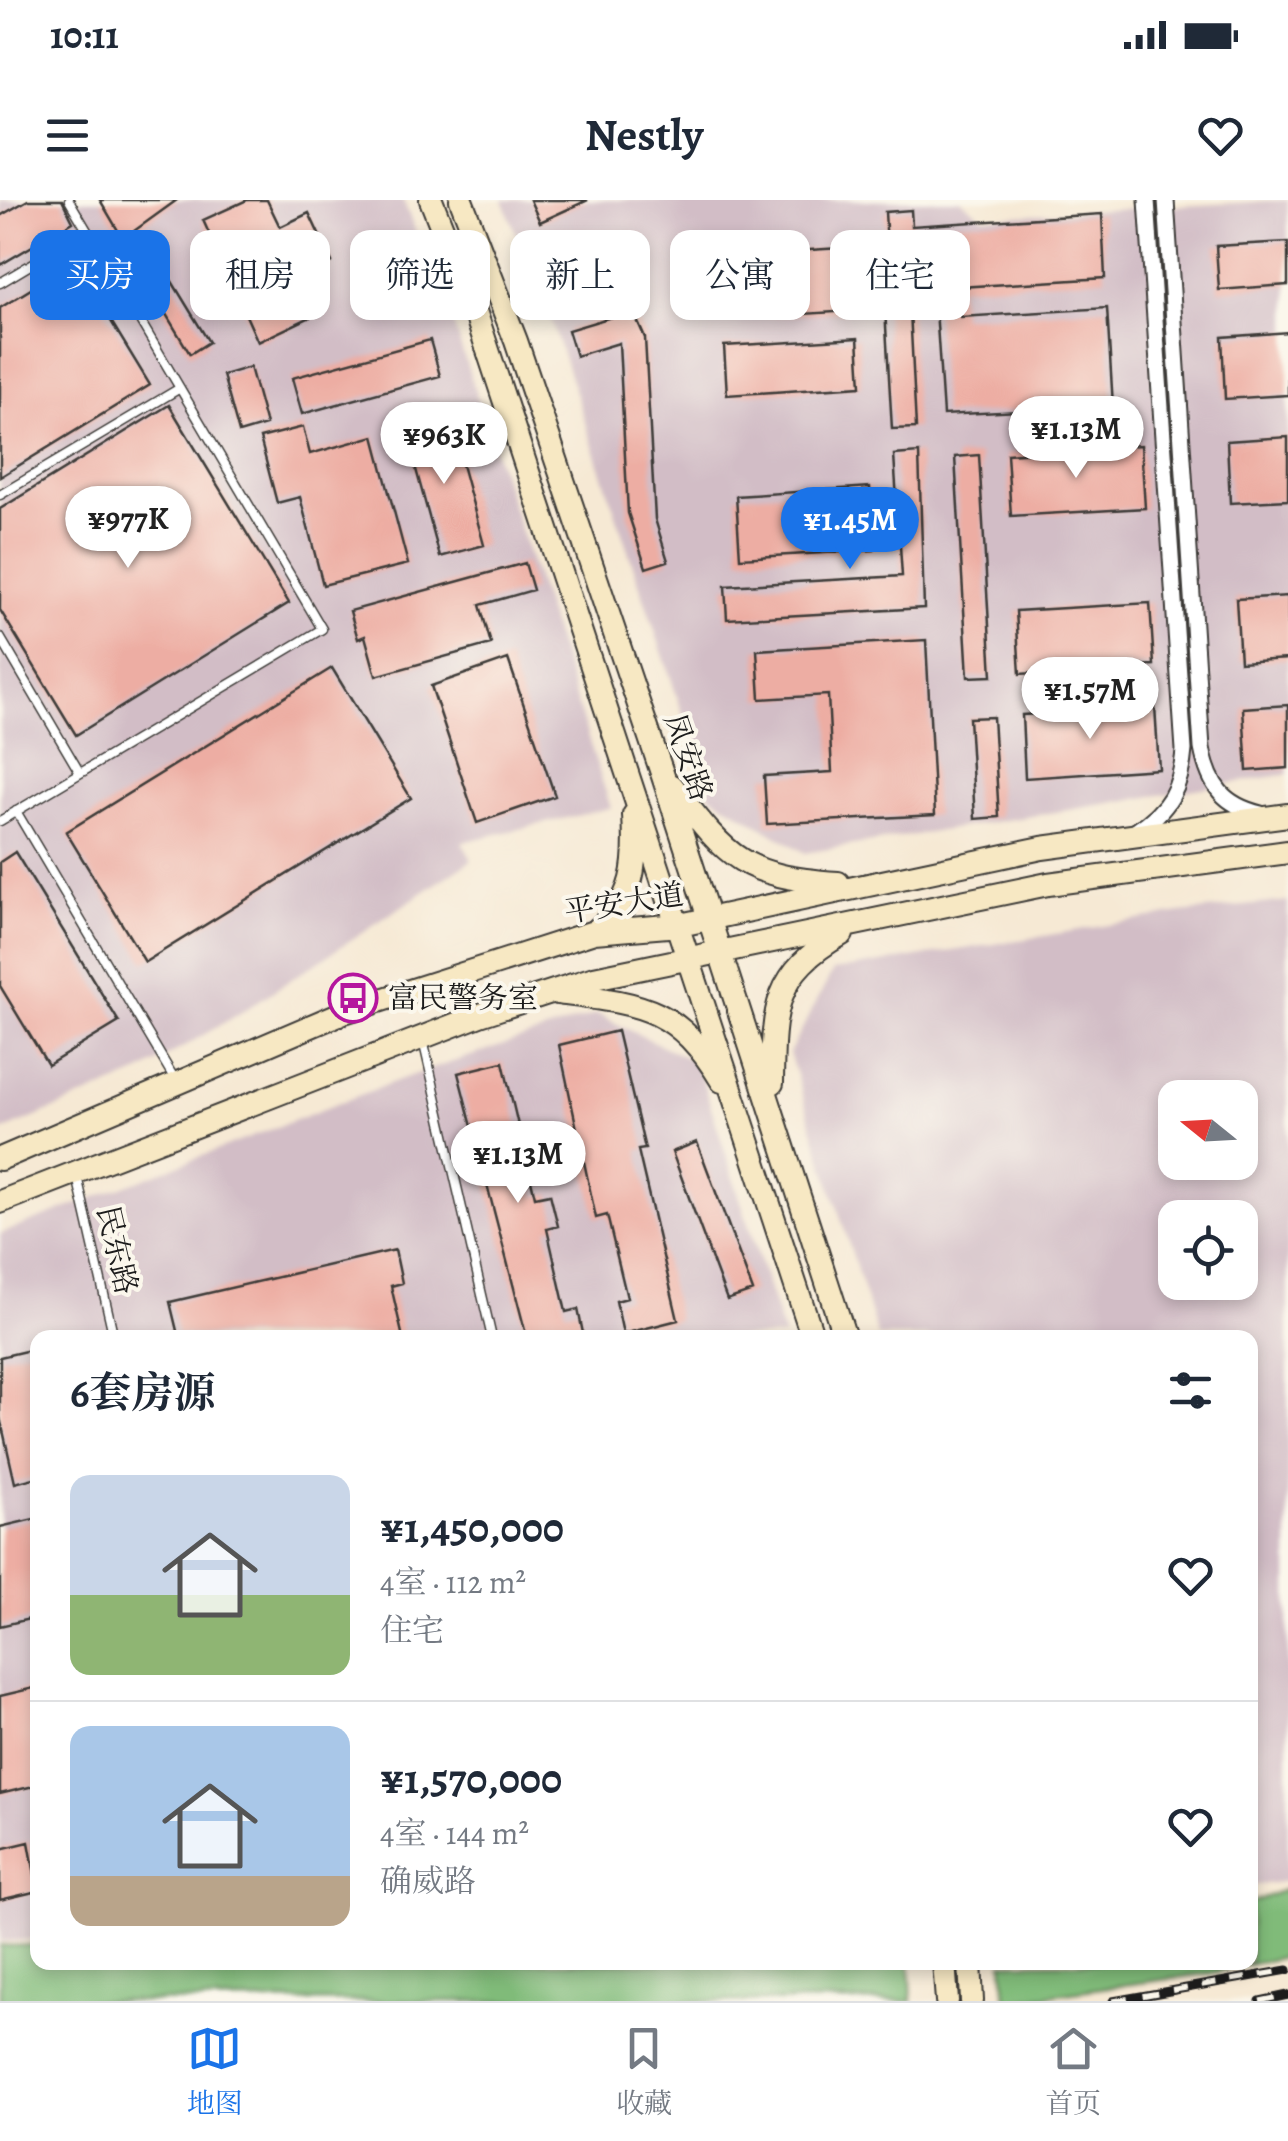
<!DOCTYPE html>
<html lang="zh">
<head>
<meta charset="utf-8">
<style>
	body { margin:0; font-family:Alegreya,"Noto Serif SC",serif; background:#f6f6f7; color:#1f2937; height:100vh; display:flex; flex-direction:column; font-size:38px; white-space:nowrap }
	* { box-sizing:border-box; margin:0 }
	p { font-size:32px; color:#747a83 }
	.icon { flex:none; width:55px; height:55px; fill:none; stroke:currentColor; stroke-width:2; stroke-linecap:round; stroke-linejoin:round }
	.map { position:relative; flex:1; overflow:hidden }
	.panel { position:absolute; left:30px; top:1130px; width:1228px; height:640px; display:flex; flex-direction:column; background:#fff; border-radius:20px; box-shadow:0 5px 15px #0003 }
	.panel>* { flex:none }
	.hud { position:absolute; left:30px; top:30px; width:1230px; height:90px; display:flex; gap:20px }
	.needle { width:65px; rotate:288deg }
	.controls { position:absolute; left:1158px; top:880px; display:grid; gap:20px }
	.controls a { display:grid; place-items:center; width:100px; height:100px; border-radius:20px; background:#fff; box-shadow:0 5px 15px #0003; font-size:50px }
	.price { position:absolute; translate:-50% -85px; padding:0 22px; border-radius:35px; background:#fff; color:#222; font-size:32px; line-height:65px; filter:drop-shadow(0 2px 5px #0008) }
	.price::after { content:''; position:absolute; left:50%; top:60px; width:30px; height:22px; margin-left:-15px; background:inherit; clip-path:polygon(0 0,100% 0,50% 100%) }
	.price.current { background:#1a73e8; color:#fff }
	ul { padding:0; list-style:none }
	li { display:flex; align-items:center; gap:30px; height:250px; padding:0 40px }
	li+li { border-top:2px solid #e0e1e3 }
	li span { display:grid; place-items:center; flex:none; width:280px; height:200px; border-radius:20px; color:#555 }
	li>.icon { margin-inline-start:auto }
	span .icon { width:120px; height:120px; fill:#fffc; stroke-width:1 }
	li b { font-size:42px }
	h2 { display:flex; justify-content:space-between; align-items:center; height:120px; padding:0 40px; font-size:42px }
	.tag { padding:0 35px; border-radius:20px; background:#fff; box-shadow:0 5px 15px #0003; font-size:35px; line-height:90px }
	.tag.current { background:#1a73e8; color:#fff }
	.status { display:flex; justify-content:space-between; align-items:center; height:70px; padding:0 50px; background:#fff; direction:ltr }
	.status svg { height:28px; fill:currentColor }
	header { display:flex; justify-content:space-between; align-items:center; height:130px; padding:0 40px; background:#fff; font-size:45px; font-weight:700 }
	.tabs { display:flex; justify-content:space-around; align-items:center; height:140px; border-top:2px solid #e0e1e3; background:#fff; font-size:28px; color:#747a83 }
	.tabs a { display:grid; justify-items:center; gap:5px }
	.tabs .current { color:#1a73e8 }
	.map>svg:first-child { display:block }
</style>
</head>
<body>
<div class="status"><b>10:11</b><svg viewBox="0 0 49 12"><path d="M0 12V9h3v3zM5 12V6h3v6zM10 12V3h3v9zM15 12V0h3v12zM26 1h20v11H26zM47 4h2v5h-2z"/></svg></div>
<header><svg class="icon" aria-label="menu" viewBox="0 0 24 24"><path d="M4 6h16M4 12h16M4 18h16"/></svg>Nestly<svg class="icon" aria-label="heart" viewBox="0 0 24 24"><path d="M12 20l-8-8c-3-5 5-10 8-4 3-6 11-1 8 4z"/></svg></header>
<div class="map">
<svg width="1288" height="1801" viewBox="0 0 1288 1801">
	<rect width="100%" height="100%" fill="#fbf7ec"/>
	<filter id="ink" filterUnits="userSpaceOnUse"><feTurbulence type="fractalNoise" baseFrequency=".01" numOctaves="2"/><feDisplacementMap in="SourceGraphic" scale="20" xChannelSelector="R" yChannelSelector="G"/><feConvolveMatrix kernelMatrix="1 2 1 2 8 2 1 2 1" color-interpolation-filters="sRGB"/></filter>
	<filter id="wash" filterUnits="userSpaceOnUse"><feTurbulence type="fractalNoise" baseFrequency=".0048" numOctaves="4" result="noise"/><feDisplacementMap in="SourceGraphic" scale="40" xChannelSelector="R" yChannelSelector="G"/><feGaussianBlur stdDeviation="2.25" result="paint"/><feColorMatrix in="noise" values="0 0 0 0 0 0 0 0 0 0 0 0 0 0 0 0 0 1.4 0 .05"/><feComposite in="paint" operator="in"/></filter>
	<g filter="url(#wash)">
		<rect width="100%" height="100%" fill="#f6e9d4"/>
		<path fill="#d2bdc6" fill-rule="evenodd" d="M0,0H403L452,120L611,608L462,642L472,660L237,815L136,875L0,932Z
			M503,0H961L983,17L1288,0V574L805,653L710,595L553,127Z
			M1288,701V1681L1250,1686V1138L878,1137L789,853L833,771L1180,713ZM1175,898H1240V962H1175ZM1175,1018H1240V1082H1175Z
			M597,814L697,863L784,1137L38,1138L37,1739L0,1742V1034L404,878Z"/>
		<path fill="#80bb79" stroke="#4e6c4a" stroke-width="2.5" d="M1288,1688V1756L1212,1773L1006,1801L1003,1763L1250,1762V1703Z
			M37,1745L38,1762L910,1763L912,1801H0V1746Z"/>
		<g id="blocks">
			<path fill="#edada3" d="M28,0H62L73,22L0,65V16Z
				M100,0H177L123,39Z
				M247,0H267L280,27L309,13L332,62L302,76L319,113L258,142L203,20Z
				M530,0H588L540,22Z
				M911,10L912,26L1102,14L1105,78L959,87L961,117L1107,108L1113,206L943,215L936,109L910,110L916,228L892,229L885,109L753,117L749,54L887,45L885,12Z
				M1288,42V85L1219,90L1216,46Z
				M159,60L209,142L190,154L140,71Z
				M75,62L150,185L0,277V108Z
				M618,115L637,120L645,138L655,319L668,361L646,368L628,313L619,143L576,156L568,130Z
				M1288,132V195L1225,199L1222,137Z
				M858,138L861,186L727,195L724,146Z
				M430,140L440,176L302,214L292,178Z
				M250,167L266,225L239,233L223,175Z
				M169,205L289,403L76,535L0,410V309Z
				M449,217L484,345L440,357L405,229Z
				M303,227L310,254L374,236L408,364L323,385L300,297L277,303L260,238Z
				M1288,237V300L1230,303L1227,241Z
				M1141,245L1145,308L1011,316L1007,254Z
				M919,253L924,408L727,419L725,386L902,376L894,255Z
				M979,255L992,476L968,477L955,257Z
				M870,287L874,350L740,358L736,296Z
				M525,363L533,390L480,405L491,444L376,476L365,436L358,439L350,411Z
				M1288,396V459L1240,462L1236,399Z
				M1150,403L1154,465L1020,474L1016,411Z
				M926,440L935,615L767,624L764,576L832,572L828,495L760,499L757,450Z
				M508,459L555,596L477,623L431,486Z
				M332,468L411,598L145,762L66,632Z
				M1288,505V568L1247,571L1243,508Z
				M1155,507L1159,569L1025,578L1022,515Z
				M993,517L999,617L975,619L969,518Z
				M15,652L119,822L48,865L0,786V662Z
				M617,831L645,949L638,950L678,1120L623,1134L616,1101L627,1098L607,1015L596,1018L559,845Z
				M503,862L535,997L550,994L558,1026L547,1029L566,1112L578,1109L584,1138H527L458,873Z
				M697,942L753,1091L727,1100L672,952Z
				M395,1050L402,1083L391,1086L403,1138L178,1135L170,1102Z
				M38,1148V1277L15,1283L0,1217V1157Z
				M38,1318V1417L0,1426V1327Z
				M38,1487V1585L0,1594V1496Z
				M29,1642L38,1691L0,1700V1649Z"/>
		</g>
	</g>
	<g filter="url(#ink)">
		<use href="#blocks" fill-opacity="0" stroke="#3d3b38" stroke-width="2.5"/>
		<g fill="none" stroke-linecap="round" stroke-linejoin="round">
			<g stroke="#3d3b38" stroke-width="11">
				<path id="lane" d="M0,83L87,31
					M0,295L180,188
					M0,437L80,573
					M16,611L174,878
					M0,621L322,429L69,0
					M423,840L492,1138
					M77,976L114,1138"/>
			</g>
			<g stroke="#3d3b38" stroke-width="19">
				<path id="street" d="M1166,0L1202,548C1209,585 1223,605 1261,614
					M1136,631C1169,610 1181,588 1184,550L1147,0"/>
			</g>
			<g stroke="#3d3b38" stroke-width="26">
				<path id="secondary" d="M431,0L475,111L813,1138
					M461,0L516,141L662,573L845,1138
					M672,586C730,660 742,676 838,683
					M594,732C636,701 637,662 634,615
					M558,793C641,804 676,805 722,881
					M772,883C773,810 773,773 842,734
					M0,959L344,812L594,732L680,725L1042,648L1288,615
					M0,1002L480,815L594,778L1048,684L1288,652
					M944,1762L947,1801
					M970,1762L972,1801"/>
			</g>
			<use href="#lane" stroke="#fff" stroke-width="8"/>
			<use href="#street" stroke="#fff" stroke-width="15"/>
			<use href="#secondary" stroke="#f7e8c3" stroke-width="22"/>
			<g stroke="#1c1c1c" stroke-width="9">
				<path id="rail" d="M1113,1801L1288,1770
					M1260,1801L1288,1795"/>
			</g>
			<use href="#rail" stroke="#fbf7ec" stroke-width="5" stroke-dasharray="15" stroke-linecap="butt"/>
		</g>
	</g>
	<defs>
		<g id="bus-ring" transform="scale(2.5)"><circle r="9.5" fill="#fbf7ec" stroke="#b5179e" stroke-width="1.5"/><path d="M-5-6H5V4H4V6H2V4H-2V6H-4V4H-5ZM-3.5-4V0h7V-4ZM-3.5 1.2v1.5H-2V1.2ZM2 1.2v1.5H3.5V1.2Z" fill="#b5179e"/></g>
	</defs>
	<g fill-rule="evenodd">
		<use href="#bus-ring" x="353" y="798"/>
	</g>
	<g text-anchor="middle" stroke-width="8" stroke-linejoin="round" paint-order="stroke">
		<g font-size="30" fill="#1c1c1c" stroke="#fbf7ec">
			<text transform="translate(688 557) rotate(71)" y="10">凤安路</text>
			<text transform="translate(624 703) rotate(-9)" y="10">平安大道</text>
			<text transform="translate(117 1050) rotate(77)" y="10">民东路</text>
		</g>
		<g font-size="30" fill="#1c1c1c" stroke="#fbf7ec" text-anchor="start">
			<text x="388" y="808">富民警务室</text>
		</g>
	</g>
</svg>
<div class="controls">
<a><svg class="needle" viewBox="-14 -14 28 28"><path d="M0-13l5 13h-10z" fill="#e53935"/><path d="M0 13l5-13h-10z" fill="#747a83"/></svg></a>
<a><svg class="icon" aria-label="locate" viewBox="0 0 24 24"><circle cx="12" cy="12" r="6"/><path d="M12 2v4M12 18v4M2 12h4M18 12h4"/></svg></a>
</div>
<b class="price" style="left:1076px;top:281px">¥1.13M</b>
<b class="price" style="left:444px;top:287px">¥963K</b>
<b class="price" style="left:128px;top:371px">¥977K</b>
<b class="price current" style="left:850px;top:372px">¥1.45M</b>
<b class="price" style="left:1090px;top:542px">¥1.57M</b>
<b class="price" style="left:518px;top:1006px">¥1.13M</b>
<div class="hud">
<a class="tag current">买房</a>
<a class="tag">租房</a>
<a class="tag">筛选</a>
<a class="tag">新上</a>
<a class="tag">公寓</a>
<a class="tag">住宅</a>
</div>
<section class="panel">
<h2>6套房源<svg class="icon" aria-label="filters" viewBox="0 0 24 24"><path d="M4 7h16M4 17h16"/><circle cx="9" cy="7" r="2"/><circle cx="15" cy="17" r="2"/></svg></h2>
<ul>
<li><span style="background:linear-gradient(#c9d6e8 60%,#8fb573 0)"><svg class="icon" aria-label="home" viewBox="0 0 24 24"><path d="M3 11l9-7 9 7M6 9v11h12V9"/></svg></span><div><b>¥1,450,000</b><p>4室 · 112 m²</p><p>住宅</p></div><svg class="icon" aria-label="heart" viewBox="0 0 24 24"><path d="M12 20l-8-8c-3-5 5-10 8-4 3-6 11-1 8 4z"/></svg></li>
<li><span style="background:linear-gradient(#a9c7e8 75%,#b9a48a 0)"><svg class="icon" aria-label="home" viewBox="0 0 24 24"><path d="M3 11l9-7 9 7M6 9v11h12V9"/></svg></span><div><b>¥1,570,000</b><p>4室 · 144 m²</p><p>确威路</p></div><svg class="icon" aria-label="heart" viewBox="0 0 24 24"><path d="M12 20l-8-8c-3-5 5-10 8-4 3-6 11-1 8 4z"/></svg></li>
</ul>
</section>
</div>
<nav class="tabs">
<a class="current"><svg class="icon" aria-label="map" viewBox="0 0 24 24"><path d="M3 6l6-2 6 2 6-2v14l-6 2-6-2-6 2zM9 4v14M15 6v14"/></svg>地图</a>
<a><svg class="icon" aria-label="saved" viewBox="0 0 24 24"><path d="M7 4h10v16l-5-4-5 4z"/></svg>收藏</a>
<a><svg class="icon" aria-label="home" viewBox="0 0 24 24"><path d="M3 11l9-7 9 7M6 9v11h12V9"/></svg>首页</a>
</nav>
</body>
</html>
